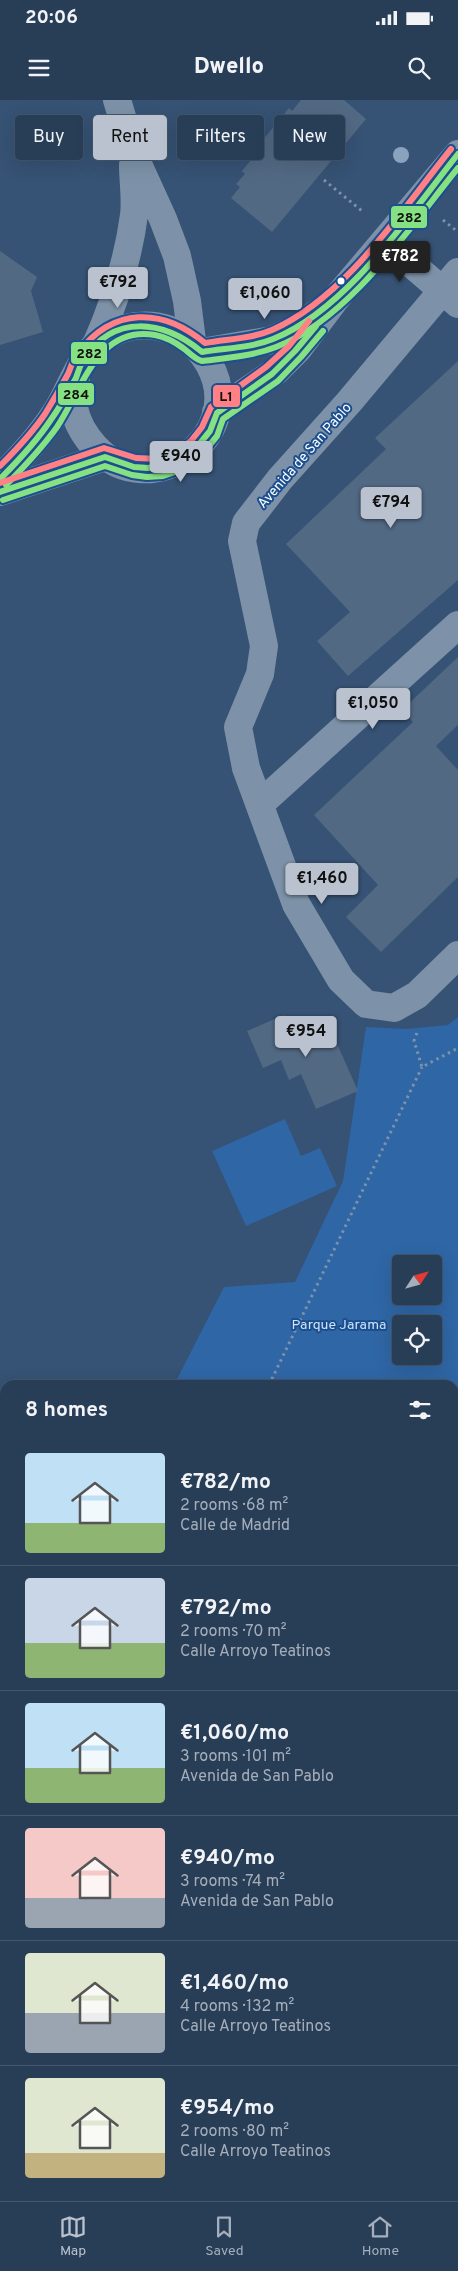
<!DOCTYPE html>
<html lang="en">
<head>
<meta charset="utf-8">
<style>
	body { margin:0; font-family:Overpass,sans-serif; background:#30455d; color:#f1f3f6; height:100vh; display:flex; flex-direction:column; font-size:19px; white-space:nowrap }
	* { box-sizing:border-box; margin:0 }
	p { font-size:16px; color:#a5aeba }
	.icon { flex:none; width:28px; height:28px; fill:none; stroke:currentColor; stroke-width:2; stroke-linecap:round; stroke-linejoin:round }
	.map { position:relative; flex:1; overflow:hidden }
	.details { position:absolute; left:0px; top:1280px; width:459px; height:821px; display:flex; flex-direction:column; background:#283e57; border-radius:15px 15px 0 0; box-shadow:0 5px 20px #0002,0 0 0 1px #44576d }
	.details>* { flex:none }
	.top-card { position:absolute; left:15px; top:15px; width:429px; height:45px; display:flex; gap:10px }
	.needle { width:32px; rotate:54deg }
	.buttons { position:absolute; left:392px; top:1155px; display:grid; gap:10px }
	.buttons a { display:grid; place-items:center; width:50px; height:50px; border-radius:5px; background:#283e57; box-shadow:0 5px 20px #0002,0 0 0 1px #44576d; font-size:25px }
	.price { position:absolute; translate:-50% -42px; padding:0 11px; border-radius:5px; background:#b9c2ce; color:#111; font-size:16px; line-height:32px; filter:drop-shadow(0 1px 2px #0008) }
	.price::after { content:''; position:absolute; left:50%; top:30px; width:15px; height:11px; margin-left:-8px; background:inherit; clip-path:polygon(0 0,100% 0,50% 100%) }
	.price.on { background:#222; color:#fff }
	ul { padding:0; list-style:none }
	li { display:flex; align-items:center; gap:15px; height:125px; padding:0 25px }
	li+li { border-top:1px solid #44576d }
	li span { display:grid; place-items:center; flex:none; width:140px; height:100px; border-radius:5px; color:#555 }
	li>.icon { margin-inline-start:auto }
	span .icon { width:60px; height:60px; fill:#fffc; stroke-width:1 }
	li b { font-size:21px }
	h2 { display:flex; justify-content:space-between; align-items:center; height:60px; padding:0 25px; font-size:21px }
	.tag { padding:0 18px; border-radius:5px; background:#283e57; box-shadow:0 5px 20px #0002,0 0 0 1px #44576d; font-size:18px; line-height:45px }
	.tag.on { background:#b9c2ce; color:#111 }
	.status { display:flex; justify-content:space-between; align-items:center; height:35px; padding:0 25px; background:#283e57; direction:ltr }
	.status svg { height:14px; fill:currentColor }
	header { display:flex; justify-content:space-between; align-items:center; height:65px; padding:0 25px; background:#283e57; font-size:22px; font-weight:800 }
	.tab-bar { display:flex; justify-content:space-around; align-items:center; height:70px; border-top:1px solid #44576d; background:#283e57; font-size:14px; color:#a5aeba }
	.tab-bar a { display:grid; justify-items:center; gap:2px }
	.tab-bar .on { color:#b9c2ce }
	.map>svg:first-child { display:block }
</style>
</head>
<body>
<div class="status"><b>20:06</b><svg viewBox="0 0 49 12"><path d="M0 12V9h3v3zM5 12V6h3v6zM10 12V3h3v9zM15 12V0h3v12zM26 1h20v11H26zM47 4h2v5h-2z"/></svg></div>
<header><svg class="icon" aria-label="menu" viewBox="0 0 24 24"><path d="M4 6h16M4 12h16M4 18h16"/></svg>Dwello<svg class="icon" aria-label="search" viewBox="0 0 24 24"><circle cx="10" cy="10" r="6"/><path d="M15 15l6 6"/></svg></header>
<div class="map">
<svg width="458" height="2101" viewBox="0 0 458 2101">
	<rect width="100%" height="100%" fill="#365274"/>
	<path fill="#2f66a5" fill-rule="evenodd" d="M458,917V2101H0V1617L5,1609V2096H454V1285H174L224,1187L295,1182L343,1081L366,927L406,929L448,925ZM401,1164H434V1196H401ZM401,1224H434V1256H401Z
		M285,1019L301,1056L320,1048L337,1086L246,1126L212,1051Z"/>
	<path fill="#3b618d" d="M458,1302V1587L454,1593V1308Z
		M20,2096H223L220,2101H18Z"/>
	<path fill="#526984" d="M301,0H344L366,19L272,132L231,98L240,87L236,84L245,74L242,71L251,60L248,58L289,8L292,11Z
		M0,151L37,177L31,191L43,232L0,245Z
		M458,261V480L348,576L317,541L350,512L286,444L386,349L375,338Z
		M458,557V625L436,646L458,670V777L381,852L346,817L378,785L314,715L413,622L402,610Z
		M284,915L291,933L326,919L358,991L316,1009L301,974L289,980L281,960L263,968L247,931Z"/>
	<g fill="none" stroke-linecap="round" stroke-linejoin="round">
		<path stroke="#7d92a8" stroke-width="3" stroke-dasharray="2.5 4" stroke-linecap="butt" d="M324,80L362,111
			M443,120L458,132
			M417,933L414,941L422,967L458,948
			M269,1285L422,967
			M0,1882L5,1872
			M454,1948L458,1942
			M382,2101L383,2096"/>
		<path stroke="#7d92a8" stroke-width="28" d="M117,0L133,53L163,119L177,156L187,201L192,241
			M386,142L458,204
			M458,172L349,302L280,379L246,423L242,441L264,546L260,574L238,627L246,668L296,804L341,880L366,904L394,908L417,895L458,855
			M96,245C114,204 128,160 134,115C136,99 133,81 133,65
			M260,704L458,525"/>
		<path stroke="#7d92a8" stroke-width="28" d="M202,252L272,240L295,229L317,213
			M216,312L276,271L298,249L334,201L458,54
			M0,379C20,358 40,337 56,312C69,292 79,260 97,244C133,212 186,223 209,264C249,335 151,407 95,347C85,336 77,323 74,308C72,299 75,287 76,278
			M0,392L105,357"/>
		<g stroke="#1b4f8f" stroke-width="10">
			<path id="bus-1" d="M0,379C18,361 36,342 50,321C60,307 68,293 76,278C78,272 80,266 83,260C114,213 163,220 202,252C225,248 251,248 273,239C347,210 410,114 458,54
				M0,392L105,357L134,367L148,368L174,363L197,347L210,331L217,313L272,274L295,251L316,226"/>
		</g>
		<g stroke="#1b4f8f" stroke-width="10">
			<path id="bus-2" d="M6,385C24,367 42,348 57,327C82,290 97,225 155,235C165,237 175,242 183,248C189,252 194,259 202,261C226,258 253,256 276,247C349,219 410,127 458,68
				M3,400L105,366L132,375L147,377L163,376L178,371L204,352L217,336L223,319L278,281L301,257L323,231"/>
		</g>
		<g stroke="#1b4f8f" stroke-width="10">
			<path id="bus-3" d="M0,366C16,350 32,333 45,314C53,301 61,287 68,274C71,267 73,259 78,253C113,207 162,207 205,243C226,239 251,239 272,230C346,197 401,111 451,49
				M0,383L104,348L136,358L160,359L171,355L191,341L202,327L211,307L266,267L289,246L309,221"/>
		</g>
		<use href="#bus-1" stroke="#86e183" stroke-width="6"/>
		<use href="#bus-2" stroke="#86e183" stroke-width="6"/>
		<use href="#bus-3" stroke="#ff8085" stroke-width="6"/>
	</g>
	<circle fill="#8aa2be" cx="401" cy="55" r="8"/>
	<circle fill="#fff" stroke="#1b4f8f" stroke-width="2" cx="341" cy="181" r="4.5"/>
	<g text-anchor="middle" stroke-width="4" stroke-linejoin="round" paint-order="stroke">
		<g font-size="14" fill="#fff" stroke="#1b4f8f">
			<text transform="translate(304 355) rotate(-49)" y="5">Avenida de San Pablo</text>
		</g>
		<g font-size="14" fill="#cfe3fa" stroke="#1b4f8f">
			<text x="339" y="1229">Parque Jarama</text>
		</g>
	</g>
	<g stroke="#1b4f8f" stroke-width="2">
		<rect x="390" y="105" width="38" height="24" rx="5" fill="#86e183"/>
		<rect x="70" y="241" width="38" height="24" rx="5" fill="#86e183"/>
		<rect x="57" y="282" width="38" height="24" rx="5" fill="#86e183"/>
		<rect x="212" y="284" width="29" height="24" rx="5" fill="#ff8085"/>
	</g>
	<g font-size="14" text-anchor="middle" font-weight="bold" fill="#111">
		<text x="409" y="122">282</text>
		<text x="89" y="258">282</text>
		<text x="76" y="299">284</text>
		<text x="226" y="301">L1</text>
	</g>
</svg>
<div class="buttons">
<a><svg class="needle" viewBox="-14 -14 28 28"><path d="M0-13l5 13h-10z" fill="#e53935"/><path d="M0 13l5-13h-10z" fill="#a5aeba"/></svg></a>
<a><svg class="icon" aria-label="locate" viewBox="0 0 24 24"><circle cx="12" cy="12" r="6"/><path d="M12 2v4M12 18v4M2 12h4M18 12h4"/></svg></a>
</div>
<b class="price on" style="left:400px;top:183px">€782</b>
<b class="price" style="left:118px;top:209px">€792</b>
<b class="price" style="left:265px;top:220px">€1,060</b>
<b class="price" style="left:181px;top:383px">€940</b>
<b class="price" style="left:391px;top:429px">€794</b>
<b class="price" style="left:373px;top:630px">€1,050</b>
<b class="price" style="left:322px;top:805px">€1,460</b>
<b class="price" style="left:306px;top:958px">€954</b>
<div class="top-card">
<a class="tag">Buy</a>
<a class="tag on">Rent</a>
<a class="tag">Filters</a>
<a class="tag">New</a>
</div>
<section class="details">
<h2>8 homes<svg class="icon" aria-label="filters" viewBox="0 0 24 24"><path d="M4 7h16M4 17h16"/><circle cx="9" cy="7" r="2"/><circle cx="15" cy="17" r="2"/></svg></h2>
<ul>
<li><span style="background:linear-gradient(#bfe0f5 70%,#8fb573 0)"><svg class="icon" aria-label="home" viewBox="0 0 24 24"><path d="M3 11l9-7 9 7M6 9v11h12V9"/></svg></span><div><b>€782/mo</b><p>2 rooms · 68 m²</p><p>Calle de Madrid</p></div></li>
<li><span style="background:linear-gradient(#c9d6e8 65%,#8fb573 0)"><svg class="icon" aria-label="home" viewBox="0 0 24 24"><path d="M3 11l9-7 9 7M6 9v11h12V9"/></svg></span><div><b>€792/mo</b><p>2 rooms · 70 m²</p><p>Calle Arroyo Teatinos</p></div></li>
<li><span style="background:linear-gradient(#bfe0f5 65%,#8fb573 0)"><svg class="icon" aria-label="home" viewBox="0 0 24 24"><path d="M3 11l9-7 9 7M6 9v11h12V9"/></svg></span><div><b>€1,060/mo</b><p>3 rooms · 101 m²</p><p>Avenida de San Pablo</p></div></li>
<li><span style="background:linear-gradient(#f6c9c9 70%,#9aa5b1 0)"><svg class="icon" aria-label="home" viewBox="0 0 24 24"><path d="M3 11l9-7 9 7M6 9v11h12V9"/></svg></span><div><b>€940/mo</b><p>3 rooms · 74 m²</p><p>Avenida de San Pablo</p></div></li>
<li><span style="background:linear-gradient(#dfe7d0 60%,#9aa5b1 0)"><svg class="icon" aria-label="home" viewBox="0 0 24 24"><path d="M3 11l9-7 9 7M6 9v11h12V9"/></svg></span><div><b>€1,460/mo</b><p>4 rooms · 132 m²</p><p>Calle Arroyo Teatinos</p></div></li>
<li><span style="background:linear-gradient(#dfe7d0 75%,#c2b280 0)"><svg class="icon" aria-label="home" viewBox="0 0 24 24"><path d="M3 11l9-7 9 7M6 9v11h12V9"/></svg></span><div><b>€954/mo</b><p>2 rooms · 80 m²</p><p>Calle Arroyo Teatinos</p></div></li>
</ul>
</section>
</div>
<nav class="tab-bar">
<a class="on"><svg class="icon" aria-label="map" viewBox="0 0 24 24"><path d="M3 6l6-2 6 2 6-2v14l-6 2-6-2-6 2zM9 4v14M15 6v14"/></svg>Map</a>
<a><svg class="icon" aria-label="saved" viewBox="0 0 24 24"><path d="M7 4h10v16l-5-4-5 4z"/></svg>Saved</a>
<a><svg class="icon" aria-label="home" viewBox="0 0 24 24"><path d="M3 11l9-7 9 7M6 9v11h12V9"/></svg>Home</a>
</nav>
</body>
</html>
